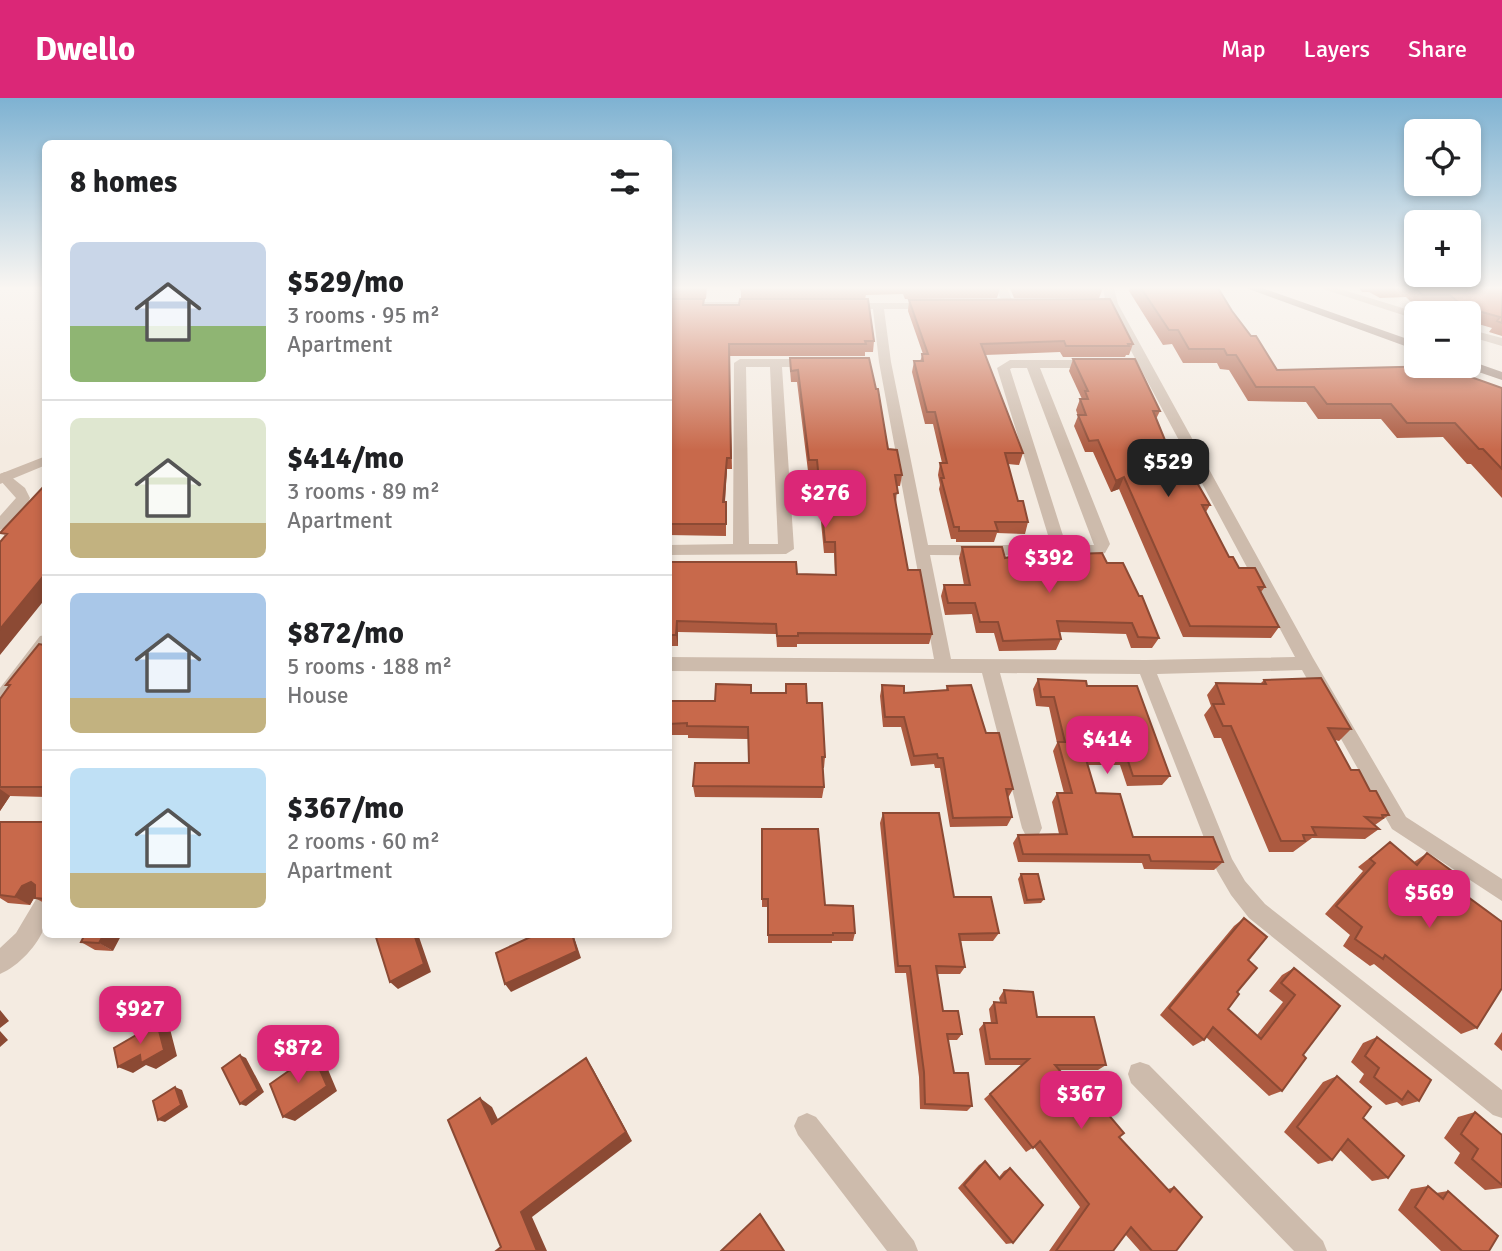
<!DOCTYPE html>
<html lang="en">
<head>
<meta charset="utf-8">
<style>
	body { margin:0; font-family:Signika,sans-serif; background:#f2f2f2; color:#202124; height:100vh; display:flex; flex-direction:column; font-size:26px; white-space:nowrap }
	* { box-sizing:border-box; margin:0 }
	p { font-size:23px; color:#757577 }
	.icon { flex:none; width:38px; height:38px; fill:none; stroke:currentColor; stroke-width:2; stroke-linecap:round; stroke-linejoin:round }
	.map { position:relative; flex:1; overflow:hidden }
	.side { position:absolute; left:42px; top:42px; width:630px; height:798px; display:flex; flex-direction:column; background:#fff; border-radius:10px; box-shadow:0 4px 10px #0003 }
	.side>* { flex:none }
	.fabs { position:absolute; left:1404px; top:21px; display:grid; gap:14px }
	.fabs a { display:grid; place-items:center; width:77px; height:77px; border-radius:10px; background:#fff; box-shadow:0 4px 10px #0003; font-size:35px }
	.price { position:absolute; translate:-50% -60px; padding:0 16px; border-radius:14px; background:#db2777; color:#fff; font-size:23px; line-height:46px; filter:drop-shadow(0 2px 4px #0008) }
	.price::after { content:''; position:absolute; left:50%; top:42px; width:21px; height:16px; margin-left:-10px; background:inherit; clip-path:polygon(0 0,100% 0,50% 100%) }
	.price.current { background:#222; color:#fff }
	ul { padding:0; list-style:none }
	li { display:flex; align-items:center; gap:21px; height:175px; padding:0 28px }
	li+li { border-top:2px solid #e0e0e0 }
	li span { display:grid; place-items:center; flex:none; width:196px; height:140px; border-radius:10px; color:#555 }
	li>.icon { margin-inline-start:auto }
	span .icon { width:84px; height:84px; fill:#fffc; stroke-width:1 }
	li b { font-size:30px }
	h2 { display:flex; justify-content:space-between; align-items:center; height:84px; padding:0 28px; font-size:30px }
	header { display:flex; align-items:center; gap:42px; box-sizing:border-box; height:98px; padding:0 35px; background:#db2777; color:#fff }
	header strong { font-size:33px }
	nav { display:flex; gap:38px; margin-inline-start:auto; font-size:24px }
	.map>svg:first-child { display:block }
</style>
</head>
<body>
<header>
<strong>Dwello</strong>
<nav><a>Map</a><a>Layers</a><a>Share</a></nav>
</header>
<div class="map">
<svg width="1502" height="1153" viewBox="0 0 1502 1153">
	<rect width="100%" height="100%" fill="#f4ebe1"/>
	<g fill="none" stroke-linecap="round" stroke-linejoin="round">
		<path fill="#cdbbac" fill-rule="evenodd" d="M996,190H1007L1014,207L1012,209H1004Z
			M1103,190H1114L1118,206L1313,560L1406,719L1502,781V803L1392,731L1302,572L1157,576L1232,761L1245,783L1265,806L1502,992V1020L1493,1017L1249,820L1231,797L1217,773L1140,576L1000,575L1042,730L1039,736L1032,739L1025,736L1022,730L982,575L668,573V559L934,561L879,264L873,211L843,210L841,208L847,205H931L937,208L931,211H884L891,264L928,447H1051L997,270L1010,262H1094L1100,266L1094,270H1040L1110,446L1105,455L1093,458L930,457L951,561L1146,562L1295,559L1106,206ZM1012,270H1027L1094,447H1066L1010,271Z
			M1320,190H1337L1419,215H1416V221L1412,220Z
			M668,204H763L769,207L763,210H668Z
			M1468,231L1502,240V248L1468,238Z
			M740,261H811L817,265L811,269H782L794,451L786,456L668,457V447L733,446L734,265ZM746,269H770L778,446H749Z
			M5,374L25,390L30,400C25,412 13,427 0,432V418L16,400L0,382V376Z
			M46,537V556L6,608L0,610V590L40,538Z
			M46,795C46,805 48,819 45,828C38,847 19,868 0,876V850L16,835L38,798Z
			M1140,964L1149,967L1323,1143L1327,1153H1294L1131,985L1128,976L1131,967Z
			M807,1015L816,1019L914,1143L918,1153H887L798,1037L794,1028L798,1019Z"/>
		<path fill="#cdbbac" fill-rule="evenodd" d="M46,358V367L0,386V376Z"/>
		<path fill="#a18a7d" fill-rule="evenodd" d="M1246,190H1262L1416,244V252Z
			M1468,262L1502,274V282L1464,269L1468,268Z"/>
	</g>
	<path fill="#ac5a40" d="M668,190H707L706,201H698H704V207L874,243L873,254H865V258H729L732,371H727L725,404H726V438L668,437Z
		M1000,190L997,200L905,201L903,196L866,197L865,201H741V190Z
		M1010,190H1103L1099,200H1014Z
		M1130,190H1218L1232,213L1277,272L1502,290V400L1471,366H1467L1443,339L1397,340L1381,321H1318L1306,304L1248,303L1229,272L1220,271L1217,265H1183L1172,246L1163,247L1129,193Z
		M1359,190H1502V238L1489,234L1492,230L1468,223V215H1451L1443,208H1415L1406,199L1380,200L1369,194H1362Z
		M909,202L1133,246L1129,257H1126L1125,259H1063L1060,254L985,257L1023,355L1019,367L1008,366L1018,403L1028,424L1025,436L997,435L994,444H956V441H951L939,391L940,387L938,377L940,365H942L933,326H925L912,274L914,263H920L923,256L908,213Z
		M790,260L888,351L902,377L900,388H897L896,407L908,472L932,536L929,546H797V549H777L776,536L678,534V548H668V464L797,476L835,477L834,455H824L816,373H808L797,284H791L790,271Z
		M1073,261L1160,313L1156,321L1169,352L1210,407L1206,414L1229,459L1239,470L1265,489L1261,494L1279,529L1271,540L1183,539L1119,391L1111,394L1093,354H1085L1074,328L1078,318L1076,312L1080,301H1082L1069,273Z
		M962,449L1005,460L1012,466H1069L1074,456L1107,465L1159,540L1152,550H1131L1126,536L1060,534L1061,541L1056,552L999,553L994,535H976L972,516L945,517L941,498L944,487H964L959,460Z
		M46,545V699L10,698L0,713V601L9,589L6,587Z
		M1038,581L1087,588L1170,678L1162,687L1127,688L1120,667H1088L1096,695L1133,739L1223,764L1214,772L1144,771L1142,765L1018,764L1013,745L1018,737L1059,736L1052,704L1057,695H1064L1053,653L1057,645L1049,609L1036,608L1033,591Z
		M1264,582L1351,631L1339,643L1335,642L1351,672L1370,693L1389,717L1375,727L1379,731L1365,741L1312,740L1293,754H1269L1221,640H1214L1204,617L1211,608L1207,597L1216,585L1260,586Z
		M786,586L807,605L825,659L824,670H823L824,689L822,700L695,699L693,688L749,665L748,641L688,640V637H668V603H715L751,595H786Z
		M882,587L904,595L946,592L947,588L986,635L1013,691L1008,700L1012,719L1007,728L950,729L940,670H935L934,666L911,668L901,629H883L880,598Z
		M883,715L954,799L999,835L993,843H961L965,869L960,876H937L943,913L962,936L957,942H948L954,975L972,1008L967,1013L920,1011L919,979L906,875H895L880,725Z
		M0,724H46V806L35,800V798L30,807L8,805L0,800Z
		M762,731L825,807L855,835L853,843H832V845H768V809H762Z
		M1390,744L1414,764L1427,755L1449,785L1501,823L1502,822V890L1477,930L1461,936L1374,866L1370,868L1343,848L1350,837L1325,816L1363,773L1358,769Z
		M1021,776L1044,801L1041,805L1024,806L1018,781Z
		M1244,820L1248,862L1237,894L1228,911L1257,937L1283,904L1269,893L1282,877L1294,870L1303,957L1282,993L1269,998L1206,939L1204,942L1193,948L1160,917L1234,828Z
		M85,836L113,853L95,852L81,844Z
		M1004,892L1037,919L1106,967L1098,972H1060L1089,1006L1096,1002L1119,1039L1168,1091L1174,1089L1176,1153H1140L1125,1136L1113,1153H1049L1080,1109L1034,1049L1026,1054L984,1001L1022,967H985L979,931L984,925H991L989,911L994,904H1000L999,900Z
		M1502,934V953L1494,946Z
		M1377,939L1419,1003L1402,1008L1397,1004L1386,1007L1359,984L1364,976L1351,964L1363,945Z
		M1337,978L1363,1020L1388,1080L1372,1083L1340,1052L1332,1062L1318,1066L1284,1034L1323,984Z
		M1475,1014L1502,1037V1090L1485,1092L1454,1065L1460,1055L1444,1040L1458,1019Z
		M985,1063L999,1079L1004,1073L1010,1070L1013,1145L1006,1146L958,1090L979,1067Z
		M1428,1088L1436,1095L1448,1093L1489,1153H1441L1398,1112L1411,1091Z"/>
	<path fill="#8c4a34" d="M727,360V371L724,415L723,404Z
		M1124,379L1119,391L1111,394L1116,383Z
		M46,475V500L0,557V531Z
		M677,523L678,534V548L676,537Z
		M0,691L10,698L0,713Z
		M31,784L45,793L36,797L30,807L15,799L22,788Z
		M104,836H122L113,853L99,845Z
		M414,836H418L431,874L398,891L390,884Z
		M572,836H573L581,860L511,894L505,886Z
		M0,912L9,923L0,930Z
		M157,925L170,931L177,958L156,971L146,967L133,975L118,969Z
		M0,933L8,942L0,949Z
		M313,956L324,962L337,993L295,1023L283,1019Z
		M240,957L246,960L264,994L246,1008L240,1006Z
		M586,960L593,971L632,1043L532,1119L547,1153H537L521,1114Z
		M175,989L182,992L188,1009L165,1024L158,1022Z
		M480,1000L492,1009L504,1034L492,1026Z"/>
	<path fill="#c8694b" stroke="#8c4a34" stroke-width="2" d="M668,190H705V192L668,193Z
		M741,190H866L741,191Z
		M1141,190H1218L1232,213L1251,238H1256L1277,272L1440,268L1502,290V371L1483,351H1479L1455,325H1407L1391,306H1327L1314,289H1256L1236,257H1227L1224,251H1189L1178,232H1169Z
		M1415,190H1502V225L1497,223L1500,219L1464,209L1450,197H1422Z
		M668,201H704L703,207H739L740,201H868L874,243H865L866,246H729L731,360H727L723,404H726V426H668Z
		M1110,201L1133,246H1128L1129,248H1066L1064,243L981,246L1023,355H1005L1018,403H1023L1028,424H995L998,433H959V429H954L941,380H944L940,365H947L935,314H927L914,263H923L922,256H928L909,202Z
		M790,260H869L876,291H878L888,351L897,352L902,377H895L898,395L894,396L908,472H920L932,536L798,535V538H777L776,526L677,523L676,537H668V464H796L797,476L836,477L835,444H825L817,362H809L798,272L791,273Z
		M1073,261H1135L1160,313H1153L1169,352H1178L1210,407H1202L1229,459H1233L1239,470H1255L1265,489H1258L1279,529L1190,528L1124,379L1116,383L1098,342L1089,343L1078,317H1086L1080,301H1088L1085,293H1088Z
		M45,387H46V475L0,531V444L7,436L0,435Z
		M962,449H1002L1005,460L1010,459L1012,466H1078L1074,456L1102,455L1107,465H1123L1139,498H1142L1159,540L1138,539L1132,525L1057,523L1061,541L1003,543L998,524H980L975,505H948L944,487H970Z
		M46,545V689H0V601L10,587H6L39,546L44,547Z
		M1321,580L1351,631L1328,630L1351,672H1359L1370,693H1376L1389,717H1382L1383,720L1365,719L1379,731L1312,729L1316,737H1303L1305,743H1281L1231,628H1223L1213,606H1224L1216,585L1266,586L1264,582Z
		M1038,581L1086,583L1087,588H1137L1170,678H1133L1126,657L1085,658L1096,695L1120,696L1133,739H1213L1223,764L1151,763L1149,757L1023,756L1018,737L1067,736L1057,695H1072L1058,644H1065L1054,599H1041Z
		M716,586L751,587V595H786V586H806L807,605H822L825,659H822L824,689L693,688L695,665H749L748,629L687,628V625L668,626V603H715Z
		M882,587L904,588V595L948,592L947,588L971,587L986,635H999L1013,691H1006L1012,719L953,720L943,660H938L937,656L914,658L904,619H885Z
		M883,715H939L954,799H991L999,835L959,836L965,869L936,868L943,913H958L962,936H947L954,975H968L972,1008L925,1006L924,974L910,868H898Z
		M0,724H46V801L35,800V787L31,784L22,788L15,799L0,797Z
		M762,731H818L825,807L853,808L855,835H833V837H768V801H762Z
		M1390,744L1417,767L1427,755L1456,776L1449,785L1502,824V890L1477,930L1385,857L1383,861L1355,841L1362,829L1336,808L1375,765L1370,761Z
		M1021,776H1038L1044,801L1027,802Z
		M1244,820L1267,839L1248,862L1257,870L1237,894L1239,896L1228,911L1261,941L1295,897L1281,885L1294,870L1340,908L1303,957L1306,960L1282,993L1213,929L1204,942L1169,910Z
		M85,836H104L99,845L81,844Z
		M375,836H414L424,866L390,884Z
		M537,836H572L577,853L505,886L496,855Z
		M1004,892L1033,894L1037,919H1094L1106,967H1055L1090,1008L1096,1002L1124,1035L1119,1039L1170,1094L1174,1089L1202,1119L1176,1153H1152L1131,1129L1113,1153H1056L1089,1106L1040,1043L1033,1050L990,996L1029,961H990L984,925H997L994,904L1006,905Z
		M157,925L164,952L141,965L140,957L118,969L114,950Z
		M1377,939L1431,982L1419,1003L1408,993L1402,1002L1374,979L1379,970L1365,958Z
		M313,956L327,988L283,1019L270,986Z
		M240,957L258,992L240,1006L222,970Z
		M586,960L626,1034L521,1114L537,1153H496L501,1149L448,1022L480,1000L492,1026Z
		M1337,978L1371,1009L1363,1020L1404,1058L1388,1080L1348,1041L1332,1062L1297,1029Z
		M175,989L181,1007L158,1022L153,1003Z
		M1475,1014L1502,1037V1087L1472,1061L1478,1051L1461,1036Z
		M985,1063L1000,1081L1010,1070L1043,1107L1013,1145L964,1087Z
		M1428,1088L1443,1101L1448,1093L1498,1138L1489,1153H1462L1415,1109Z
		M760,1116L784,1153H721Z"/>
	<linearGradient id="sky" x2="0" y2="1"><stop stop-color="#7eb2d2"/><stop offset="0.54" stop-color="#faf6f2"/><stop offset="1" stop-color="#faf6f2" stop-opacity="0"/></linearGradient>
	<rect width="1502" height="352" fill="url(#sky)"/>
</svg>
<div class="fabs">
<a><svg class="icon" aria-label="locate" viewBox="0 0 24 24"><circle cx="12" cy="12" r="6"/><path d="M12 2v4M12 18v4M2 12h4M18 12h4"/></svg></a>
<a>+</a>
<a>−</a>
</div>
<b class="price current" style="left:1168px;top:401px">$529</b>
<b class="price" style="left:825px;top:432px">$276</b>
<b class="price" style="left:1049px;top:497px">$392</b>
<b class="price" style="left:1107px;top:678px">$414</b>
<b class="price" style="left:1429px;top:832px">$569</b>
<b class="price" style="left:140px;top:948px">$927</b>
<b class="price" style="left:298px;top:987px">$872</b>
<b class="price" style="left:1081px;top:1033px">$367</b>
<section class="side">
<h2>8 homes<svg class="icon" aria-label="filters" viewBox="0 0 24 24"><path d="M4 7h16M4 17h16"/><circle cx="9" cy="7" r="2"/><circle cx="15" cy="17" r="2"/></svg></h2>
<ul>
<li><span style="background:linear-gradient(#c9d6e8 60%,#8fb573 0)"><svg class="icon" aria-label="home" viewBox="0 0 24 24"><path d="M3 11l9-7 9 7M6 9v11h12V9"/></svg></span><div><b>$529/mo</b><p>3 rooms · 95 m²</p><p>Apartment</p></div></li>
<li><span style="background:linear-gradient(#dfe7d0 75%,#c2b280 0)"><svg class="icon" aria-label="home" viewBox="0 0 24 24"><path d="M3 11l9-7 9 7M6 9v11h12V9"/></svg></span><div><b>$414/mo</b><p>3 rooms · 89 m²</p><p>Apartment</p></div></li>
<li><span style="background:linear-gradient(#a9c7e8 75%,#c2b280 0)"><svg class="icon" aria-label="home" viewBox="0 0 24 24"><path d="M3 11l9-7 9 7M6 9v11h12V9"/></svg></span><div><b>$872/mo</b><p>5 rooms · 188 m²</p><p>House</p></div></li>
<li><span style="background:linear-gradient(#bfe0f5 75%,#c2b280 0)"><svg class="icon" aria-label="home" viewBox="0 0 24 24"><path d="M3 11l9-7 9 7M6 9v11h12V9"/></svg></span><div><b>$367/mo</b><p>2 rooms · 60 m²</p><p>Apartment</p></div></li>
</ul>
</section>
</div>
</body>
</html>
